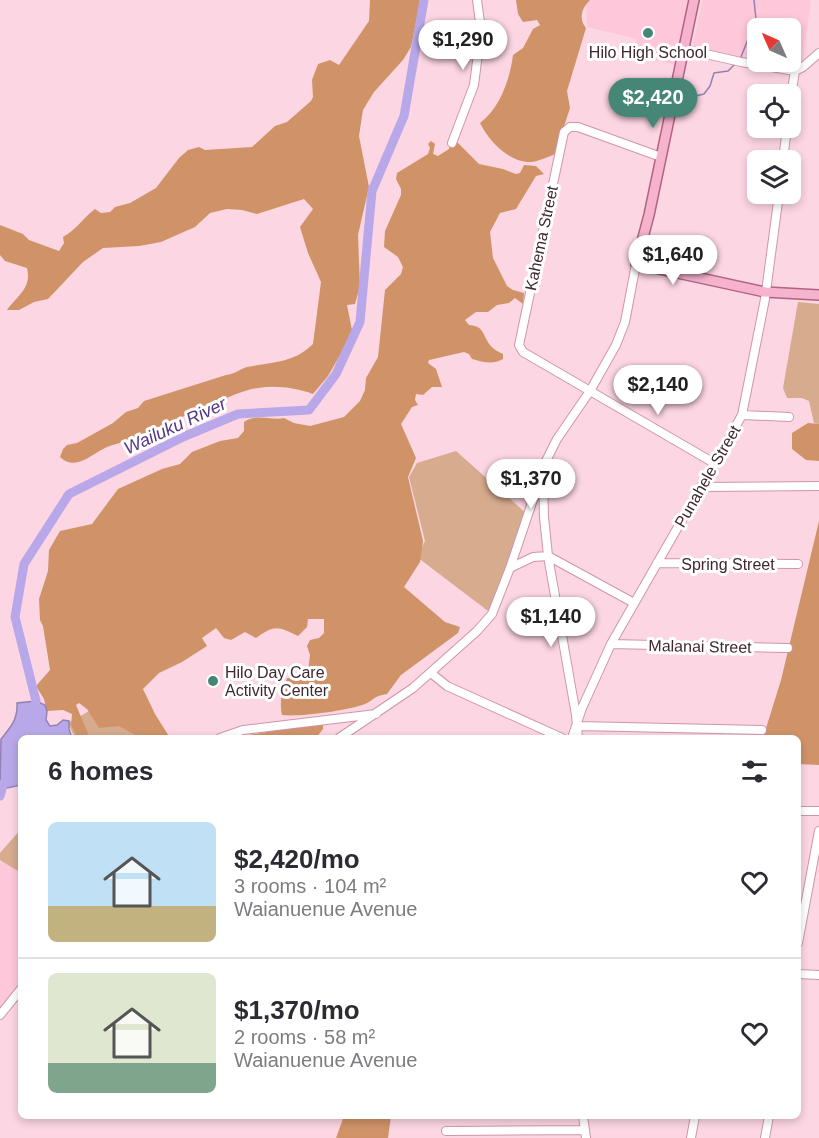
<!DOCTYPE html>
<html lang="en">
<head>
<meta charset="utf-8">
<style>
	body { margin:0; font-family:Helvetica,sans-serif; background:#f2f2f3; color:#2b2b33; height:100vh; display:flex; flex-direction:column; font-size:22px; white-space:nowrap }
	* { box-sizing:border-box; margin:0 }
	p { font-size:20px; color:#7c7c81 }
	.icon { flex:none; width:33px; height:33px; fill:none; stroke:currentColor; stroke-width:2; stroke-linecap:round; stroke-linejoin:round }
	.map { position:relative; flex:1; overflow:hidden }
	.panel { position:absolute; left:18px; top:735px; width:783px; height:384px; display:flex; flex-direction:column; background:#fff; border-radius:9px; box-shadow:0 3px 9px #0003 }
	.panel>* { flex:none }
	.needle { width:39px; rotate:315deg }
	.tools { position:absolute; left:747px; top:18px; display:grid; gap:12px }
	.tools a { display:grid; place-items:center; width:54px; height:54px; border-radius:9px; background:#fff; box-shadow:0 3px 9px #0003; font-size:30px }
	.price { position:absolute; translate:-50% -51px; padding:0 14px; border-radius:21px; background:#fff; color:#222; font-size:20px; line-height:39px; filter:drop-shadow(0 2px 3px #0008) }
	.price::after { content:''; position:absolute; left:50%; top:36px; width:18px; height:14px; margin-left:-9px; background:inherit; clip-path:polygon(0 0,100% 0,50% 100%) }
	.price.selected { background:#458677; color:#fff }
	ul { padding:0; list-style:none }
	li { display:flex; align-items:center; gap:18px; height:150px; padding:0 30px }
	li+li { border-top:2px solid #e1e1e2 }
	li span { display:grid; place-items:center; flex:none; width:168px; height:120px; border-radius:9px; color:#555 }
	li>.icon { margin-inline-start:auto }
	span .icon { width:72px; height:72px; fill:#fffc; stroke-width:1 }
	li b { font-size:26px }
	h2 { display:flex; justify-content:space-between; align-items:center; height:72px; padding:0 30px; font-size:26px }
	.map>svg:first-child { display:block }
</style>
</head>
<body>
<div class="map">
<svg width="819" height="1138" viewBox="0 0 819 1138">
	<rect width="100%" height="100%" fill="#fcd6e2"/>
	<path fill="#ffc7da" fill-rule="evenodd" d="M586,0H690L677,65L634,56L637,39L587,27Z
		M703,0H811L802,65L790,69L701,52L693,44ZM758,28H790V62H758Z
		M4,859L21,873V983L0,1007V864Z"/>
	<path fill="#d6ab8e" d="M798,302L819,304V424L814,423L809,401L802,398H787L783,388Z
		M456,451L527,514L492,614L417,557L425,541L409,477L417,463Z
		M135,685L170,738H75L68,723Z
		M21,829V873L0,860V853Z"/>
	<path fill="#d09368" d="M370,0H419L420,2L411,47L403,60L374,92L363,110L359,136L369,187L358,235L360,286L355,304L347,305L352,330L351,336L328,376L313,394C296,388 276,385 258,388C242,390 228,398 214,404C190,413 168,421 149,439C134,440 120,442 107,447C91,454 76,472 60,457L63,449L67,445L77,443L113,423L126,412L138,408L144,401L226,375C236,374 239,369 247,367C272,362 294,363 313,344L321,282L308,253L300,227L313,209L304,199L257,214L242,210L227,209L210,213L195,227L161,242L139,246L103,248L83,262L48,299L34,302L19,310H7C18,295 32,288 27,268L5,261L0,255V225L23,234L29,240L59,251L64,243L63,237C76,230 84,217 95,209L101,213L110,212L115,207L130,203L156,188L179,158L188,150L199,147L205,150L252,147L275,126L287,122L311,101L313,97L312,80L318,64L330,60L339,65L369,21Z
		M516,0H590C582,8 578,18 586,28L567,91L570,108L555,154C548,157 539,161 532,162C509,163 489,141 480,123C500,108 510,79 513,55L523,48L533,29L540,25L537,20L523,22L518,14Z
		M455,140L479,164L503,169L516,174L520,173L524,165L536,166L544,174L536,176L516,209L500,213L490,232L493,258L507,286L513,290L524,293L523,304L515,298L509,303L497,305L488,312H476L465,320L469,325C484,326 482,334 490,345C493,349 498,352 503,354V359C493,365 483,362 472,359L469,354L464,352L429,360L428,363L436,369L442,387H432L423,395L416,394L415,400L418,405L412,407L401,424L416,458L408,477L423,541L420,562L404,587L445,622L460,627L458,633L401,675L387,694C372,696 373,702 362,705C344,711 299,717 282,715C279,702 282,690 287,678H294L308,671L310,655L307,646L310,640L319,638L324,633V619H308L307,627L298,636C277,626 275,625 256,638L245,632L231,640L224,638L216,628L202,638L207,646L182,662L159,673L143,689L155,714L170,738H141L119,726L99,728L87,709L79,703L76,705L90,738H78L71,725L72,714L63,710L47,711L44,699L36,686L50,670L43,626L40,620L39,599L48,571L49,550L60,531L92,524L118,489L162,469L180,464L192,452L220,441L238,438L244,431V422C255,413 272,421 284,418L294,423L310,426L344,417L360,401L365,390L366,378L378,357L385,290L401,274L403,267L398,257L384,247L385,231L401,195V189L396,179L397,173L428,154L430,148L428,144L431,141L435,144L433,154L438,156L449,149L451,142Z
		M808,423L819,424V461L806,460L792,449V433Z
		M819,521V765L798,764V738H763L781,680Z
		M318,723L323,724V729L316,738H232Z
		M344,1116H391L388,1138H336Z"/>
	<path fill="#b8a8e9" stroke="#9482b2" stroke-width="1.5" d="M36,701L45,705L47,711L46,720L50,726L57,725L63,720L69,721V729L72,738H21V785L7,788L0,784L1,739C11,727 18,719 17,703Z"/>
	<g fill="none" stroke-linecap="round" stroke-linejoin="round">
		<path stroke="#9482b2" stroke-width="1.5" d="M741,57L756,19L754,0
			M682,112L687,98L704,94L710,86L714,73L728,71L734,65"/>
		<path stroke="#b8a8e9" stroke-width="9" d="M33,711L36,701L15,617L24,564L69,494L183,437L238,414L309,410L336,374L360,322L372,191L404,116L424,0
			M0,796L3,785L8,776"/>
		<g stroke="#d095aa" stroke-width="10">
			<path id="minor" d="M684,49L741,62L795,71L803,67L819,53
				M790,102L795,71
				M452,143L474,85L481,30L477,0
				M661,157L578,127H570L564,132L519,345L523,352L714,463
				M783,160L787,128
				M742,415L789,417
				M543,475L544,517L548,556L576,715L578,738
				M701,487L819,486
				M657,563L798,564
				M510,568L533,557L548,556L634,603
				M611,644L788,648
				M431,673L447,686L562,738
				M577,726L762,730
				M220,738L243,730L376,714
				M339,738L413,688L477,631L492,614L510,568L546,461L557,439L590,391L616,345L625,322L636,264
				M572,738L582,708L611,644L742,415L765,299L779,194
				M798,811H819
				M798,943L819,831
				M798,974L819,975
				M0,1015L21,989
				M583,1116L586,1138
				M446,1131L585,1130
				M691,1138L695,1116
				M765,1138L769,1116"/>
		</g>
		<g stroke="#b16281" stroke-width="12">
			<path id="major" d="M694,0L649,215L636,264L765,292L819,295"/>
		</g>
		<use href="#minor" stroke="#fff" stroke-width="8"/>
		<use href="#major" stroke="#f5b3ce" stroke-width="9"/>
	</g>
	<g fill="#458677" stroke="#fff" stroke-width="2">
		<circle cx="648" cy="33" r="6"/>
		<circle cx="213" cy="681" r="6"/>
	</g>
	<g text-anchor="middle" stroke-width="6" stroke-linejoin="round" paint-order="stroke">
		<g font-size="16" fill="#3f2830" stroke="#fff">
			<text x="648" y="58">Hilo High School</text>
			<text x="225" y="678" text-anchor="start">Hilo Day Care<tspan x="225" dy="18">Activity Center</tspan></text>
		</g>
		<g font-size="16" fill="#3f2830" stroke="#fff">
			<text transform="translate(541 238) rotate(-78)" y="6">Kahema Street</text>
			<text transform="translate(707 476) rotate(-60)" y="6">Punahele Street</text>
			<text x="728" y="570">Spring Street</text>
			<text transform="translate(700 646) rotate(1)" y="6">Malanai Street</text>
		</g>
		<g font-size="18" font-style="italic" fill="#513784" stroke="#fff">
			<text transform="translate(175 426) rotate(-25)" y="6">Wailuku River</text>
		</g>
	</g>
</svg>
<div class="tools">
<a><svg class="needle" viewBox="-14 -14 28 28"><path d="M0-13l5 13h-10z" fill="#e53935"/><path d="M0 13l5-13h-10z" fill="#7c7c81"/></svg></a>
<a><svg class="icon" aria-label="locate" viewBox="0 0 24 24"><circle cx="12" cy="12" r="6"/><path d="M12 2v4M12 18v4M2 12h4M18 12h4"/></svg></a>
<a><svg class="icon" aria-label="layers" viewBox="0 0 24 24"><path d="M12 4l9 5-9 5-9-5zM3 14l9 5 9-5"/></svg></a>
</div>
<b class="price" style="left:463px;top:71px">$1,290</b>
<b class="price selected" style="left:653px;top:129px">$2,420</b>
<b class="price" style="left:673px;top:286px">$1,640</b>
<b class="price" style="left:658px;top:416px">$2,140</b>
<b class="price" style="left:531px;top:510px">$1,370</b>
<b class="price" style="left:551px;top:648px">$1,140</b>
<section class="panel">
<h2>6 homes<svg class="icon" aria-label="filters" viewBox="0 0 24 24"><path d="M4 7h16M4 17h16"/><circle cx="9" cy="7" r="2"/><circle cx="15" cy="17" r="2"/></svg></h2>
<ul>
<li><span style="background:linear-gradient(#bfe0f5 70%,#c2b280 0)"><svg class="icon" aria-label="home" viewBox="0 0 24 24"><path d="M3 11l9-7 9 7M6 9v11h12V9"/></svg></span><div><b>$2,420/mo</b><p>3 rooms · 104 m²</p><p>Waianuenue Avenue</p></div><svg class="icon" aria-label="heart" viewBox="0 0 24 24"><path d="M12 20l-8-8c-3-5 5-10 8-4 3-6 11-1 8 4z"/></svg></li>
<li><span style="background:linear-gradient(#dfe7d0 75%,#7fa58c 0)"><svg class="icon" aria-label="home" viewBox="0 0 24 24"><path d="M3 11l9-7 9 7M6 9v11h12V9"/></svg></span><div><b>$1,370/mo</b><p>2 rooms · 58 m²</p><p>Waianuenue Avenue</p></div><svg class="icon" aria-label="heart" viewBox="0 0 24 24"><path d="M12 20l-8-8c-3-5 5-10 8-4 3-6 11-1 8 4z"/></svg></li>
</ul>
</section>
</div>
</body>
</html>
